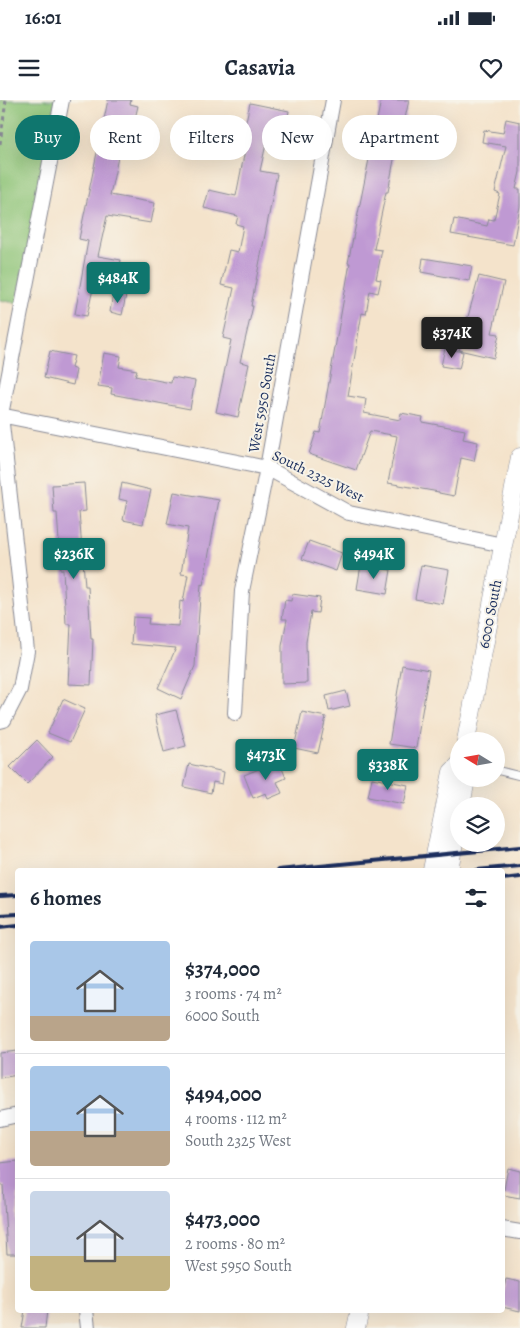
<!DOCTYPE html>
<html lang="en">
<head>
<meta charset="utf-8">
<style>
	body { margin:0; font-family:Alegreya,serif; background:#f6f6f7; color:#1f2937; height:100vh; display:flex; flex-direction:column; font-size:19px; white-space:nowrap }
	* { box-sizing:border-box; margin:0 }
	p { font-size:16px; color:#747a83 }
	.icon { flex:none; width:28px; height:28px; fill:none; stroke:currentColor; stroke-width:2; stroke-linecap:round; stroke-linejoin:round }
	.map { position:relative; flex:1; overflow:hidden }
	.sheet { position:absolute; left:15px; top:768px; width:490px; height:445px; display:flex; flex-direction:column; background:#fff; border-radius:5px; box-shadow:0 5px 20px #0002 }
	.sheet>* { flex:none }
	.guide { position:absolute; left:15px; top:15px; width:490px; height:45px; display:flex; gap:10px }
	.needle { width:32px; rotate:281deg }
	.controls { position:absolute; left:450px; top:632px; display:grid; gap:10px }
	.controls a { display:grid; place-items:center; width:55px; height:55px; border-radius:50%; background:#fff; box-shadow:0 5px 20px #0002; font-size:25px }
	.price { position:absolute; translate:-50% -42px; padding:0 11px; border-radius:5px; background:#0f766e; color:#fff; font-size:16px; line-height:32px; filter:drop-shadow(0 1px 2px #0008) }
	.price::after { content:''; position:absolute; left:50%; top:30px; width:15px; height:11px; margin-left:-8px; background:inherit; clip-path:polygon(0 0,100% 0,50% 100%) }
	.price.active { background:#222; color:#fff }
	ul { padding:0; list-style:none }
	li { display:flex; align-items:center; gap:15px; height:125px; padding:0 15px }
	li+li { border-top:1px solid #e0e1e3 }
	li span { display:grid; place-items:center; flex:none; width:140px; height:100px; border-radius:5px; color:#555 }
	li>.icon { margin-inline-start:auto }
	span .icon { width:60px; height:60px; fill:#fffc; stroke-width:1 }
	li b { font-size:21px }
	h2 { display:flex; justify-content:space-between; align-items:center; height:60px; padding:0 15px; font-size:21px }
	.tag { padding:0 18px; border-radius:22px; background:#fff; box-shadow:0 5px 20px #0002; font-size:18px; line-height:45px }
	.tag.active { background:#0f766e; color:#fff }
	.status { display:flex; justify-content:space-between; align-items:center; height:35px; padding:0 25px; background:#fff; direction:ltr }
	.status svg { height:14px; fill:currentColor }
	header { display:flex; justify-content:space-between; align-items:center; height:65px; padding:0 15px; background:#fff; font-size:22px; font-weight:700 }
	.map>svg:first-child { display:block }
</style>
</head>
<body>
<div class="status"><b>16:01</b><svg viewBox="0 0 49 12"><path d="M0 12V9h3v3zM5 12V6h3v6zM10 12V3h3v9zM15 12V0h3v12zM26 1h20v11H26zM47 4h2v5h-2z"/></svg></div>
<header><svg class="icon" aria-label="menu" viewBox="0 0 24 24"><path d="M4 6h16M4 12h16M4 18h16"/></svg>Casavia<svg class="icon" aria-label="heart" viewBox="0 0 24 24"><path d="M12 20l-8-8c-3-5 5-10 8-4 3-6 11-1 8 4z"/></svg></header>
<div class="map">
<svg width="520" height="1228" viewBox="0 0 520 1228">
	<rect width="100%" height="100%" fill="#f7f3e8"/>
	<filter id="ink" filterUnits="userSpaceOnUse"><feTurbulence type="fractalNoise" baseFrequency=".02" numOctaves="2"/><feDisplacementMap in="SourceGraphic" scale="10" xChannelSelector="R" yChannelSelector="G"/><feConvolveMatrix kernelMatrix="1 2 1 2 8 2 1 2 1" color-interpolation-filters="sRGB"/></filter>
	<filter id="wash" filterUnits="userSpaceOnUse"><feTurbulence type="fractalNoise" baseFrequency=".0096" numOctaves="4" result="noise"/><feDisplacementMap in="SourceGraphic" scale="20" xChannelSelector="R" yChannelSelector="G"/><feGaussianBlur stdDeviation="1.12" result="paint"/><feColorMatrix in="noise" values="0 0 0 0 0 0 0 0 0 0 0 0 0 0 0 0 0 1.4 0 .05"/><feComposite in="paint" operator="in"/></filter>
	<g filter="url(#wash)">
		<rect width="100%" height="100%" fill="#f4e3cb"/>
		<path fill="#8cc376" stroke="#54796a" d="M0,0H56L17,203L0,200Z"/>
		<g id="blocks">
			<path fill="#bf99d3" d="M108,0H131L130,4L138,6L132,31L124,29L110,95L155,103L151,123L107,116L98,156L121,160L116,188L94,184L87,216L75,214L88,141L79,139Z
				M381,0H409L404,23L401,22L388,92H386L374,149L382,150L376,179L381,180L378,193L370,191L366,214L362,213L348,296L366,299L364,313L400,320L401,313L423,317L422,322L465,330L463,339L478,342L474,361L461,358L454,396L439,393V392L388,383L397,336L370,331L356,370L309,354L316,332L320,333L350,163H348Z
				M250,3L289,11L282,47L266,44L260,71L277,74L251,206H253L240,262L249,264L238,317L216,312L231,240L223,238L234,188L221,185L229,150L238,152L243,126L236,124L238,116L204,108L209,90L236,96L247,40L242,39Z
				M506,19L520,22V72L516,89H520V106L513,145L451,134L454,119L487,126L489,119L494,120L500,94L495,92L506,46L482,42L484,30L503,33Z
				M423,158L472,166L469,181L421,172Z
				M479,176L504,182L492,233L499,234L494,258L459,250Z
				M113,193L126,195L122,215L110,212Z
				M445,248L463,252L459,269L441,266Z
				M50,251L74,256L71,268L76,270L73,285L44,278Z
				M104,253L121,256L119,267L137,270L135,276L171,283L172,277L195,281L190,309L111,294L112,288L98,286Z
				M84,383L86,411L79,412L85,486H88L91,539H93L91,585L68,584L71,524H66L63,470H61L57,413H54L52,385Z
				M122,383L151,390L143,424L123,420L127,401L119,399Z
				M174,392L219,400L203,485L201,484L195,566L181,599L158,588L176,548L131,544L133,517L149,518L148,524L178,526L180,501L183,502L188,475L181,474L188,428L167,424Z
				M309,441L342,453L336,471L302,459Z
				M361,465L391,470L387,494L357,489Z
				M421,465L449,470L443,504L415,499Z
				M292,494L320,498L318,513L311,512L306,542L307,583L282,584V546L287,519H282L285,500L291,501Z
				M402,565L429,570L416,648L389,644Z
				M346,591L350,606L329,611L326,596Z
				M63,599L85,609L70,642L48,633Z
				M176,610L186,646L164,652L155,615Z
				M302,612L326,617L318,653L294,648Z
				M37,640L53,657L27,684L10,667Z
				M279,661L286,678L277,682L282,693L268,699L266,693L253,698L244,675Z
				M189,664L224,672L222,684L213,682L211,693L184,687Z
				M372,678L408,685L404,704L368,697Z
				M18,951V975L0,978V953Z
				M18,1061V1154H7L3,1085H0V1063Z
				M508,1068L520,1071V1098L503,1095Z
				M506,1179L520,1182V1211L502,1207V1194Z
				M25,1210H47L45,1228H22Z"/>
		</g>
	</g>
	<g filter="url(#ink)">
		<use href="#blocks" fill-opacity="0" stroke="#888994" stroke-width="1"/>
		<g fill="none" stroke-linecap="round" stroke-linejoin="round">
			<g stroke="#888994" stroke-width="9">
				<path id="service" d="M496,670L520,676"/>
			</g>
			<g stroke="#888994" stroke-width="16">
				<path id="minor" d="M0,315L267,368L349,413L503,445
					M235,613L242,491L267,368L333,0
					M0,621L4,620L20,589L27,551L1,315L62,0
					M0,1019L18,1015
					M502,1129L520,1132
					M86,1210L88,1228"/>
			</g>
			<g stroke="#888994" stroke-width="19">
				<path id="tertiary" d="M466,641L520,357
					M461,706L466,679
					M432,770L452,672L459,665
					M449,770L459,715
					M356,1228L360,1210"/>
			</g>
			<path stroke="#888994" stroke-width="3" stroke-dasharray="4 4" stroke-linecap="butt" d="M0,44L6,0"/>
			<use href="#service" stroke="#fff" stroke-width="7"/>
			<use href="#minor" stroke="#fff" stroke-width="14"/>
			<use href="#tertiary" stroke="#fff" stroke-width="18"/>
			<path stroke="#1b2f5e" stroke-width="4" d="M278,770L520,747
				M477,770L520,766
				M502,779L520,777
				M0,796L18,795
				M0,815L18,814
				M0,827L18,825"/>
		</g>
	</g>
	<g text-anchor="middle" stroke-width="4" stroke-linejoin="round" paint-order="stroke">
		<g font-size="15" fill="#1b2f5e" stroke="#f7f3e8">
			<text transform="translate(262 303) rotate(-80)" y="5">West 5950 South</text>
			<text transform="translate(318 376) rotate(26)" y="5">South 2325 West</text>
			<text transform="translate(490 514) rotate(-79)" y="5">6000 South</text>
		</g>
	</g>
</svg>
<div class="controls">
<a><svg class="needle" viewBox="-14 -14 28 28"><path d="M0-13l5 13h-10z" fill="#e53935"/><path d="M0 13l5-13h-10z" fill="#747a83"/></svg></a>
<a><svg class="icon" aria-label="layers" viewBox="0 0 24 24"><path d="M12 4l9 5-9 5-9-5zM3 14l9 5 9-5"/></svg></a>
</div>
<b class="price" style="left:118px;top:204px">$484K</b>
<b class="price active" style="left:452px;top:259px">$374K</b>
<b class="price" style="left:74px;top:480px">$236K</b>
<b class="price" style="left:374px;top:480px">$494K</b>
<b class="price" style="left:266px;top:681px">$473K</b>
<b class="price" style="left:388px;top:691px">$338K</b>
<div class="guide">
<a class="tag active">Buy</a>
<a class="tag">Rent</a>
<a class="tag">Filters</a>
<a class="tag">New</a>
<a class="tag">Apartment</a>
</div>
<section class="sheet">
<h2>6 homes<svg class="icon" aria-label="filters" viewBox="0 0 24 24"><path d="M4 7h16M4 17h16"/><circle cx="9" cy="7" r="2"/><circle cx="15" cy="17" r="2"/></svg></h2>
<ul>
<li><span style="background:linear-gradient(#a9c7e8 75%,#b9a48a 0)"><svg class="icon" aria-label="home" viewBox="0 0 24 24"><path d="M3 11l9-7 9 7M6 9v11h12V9"/></svg></span><div><b>$374,000</b><p>3 rooms · 74 m²</p><p>6000 South</p></div></li>
<li><span style="background:linear-gradient(#a9c7e8 65%,#b9a48a 0)"><svg class="icon" aria-label="home" viewBox="0 0 24 24"><path d="M3 11l9-7 9 7M6 9v11h12V9"/></svg></span><div><b>$494,000</b><p>4 rooms · 112 m²</p><p>South 2325 West</p></div></li>
<li><span style="background:linear-gradient(#c9d6e8 65%,#c2b280 0)"><svg class="icon" aria-label="home" viewBox="0 0 24 24"><path d="M3 11l9-7 9 7M6 9v11h12V9"/></svg></span><div><b>$473,000</b><p>2 rooms · 80 m²</p><p>West 5950 South</p></div></li>
</ul>
</section>
</div>
</body>
</html>
